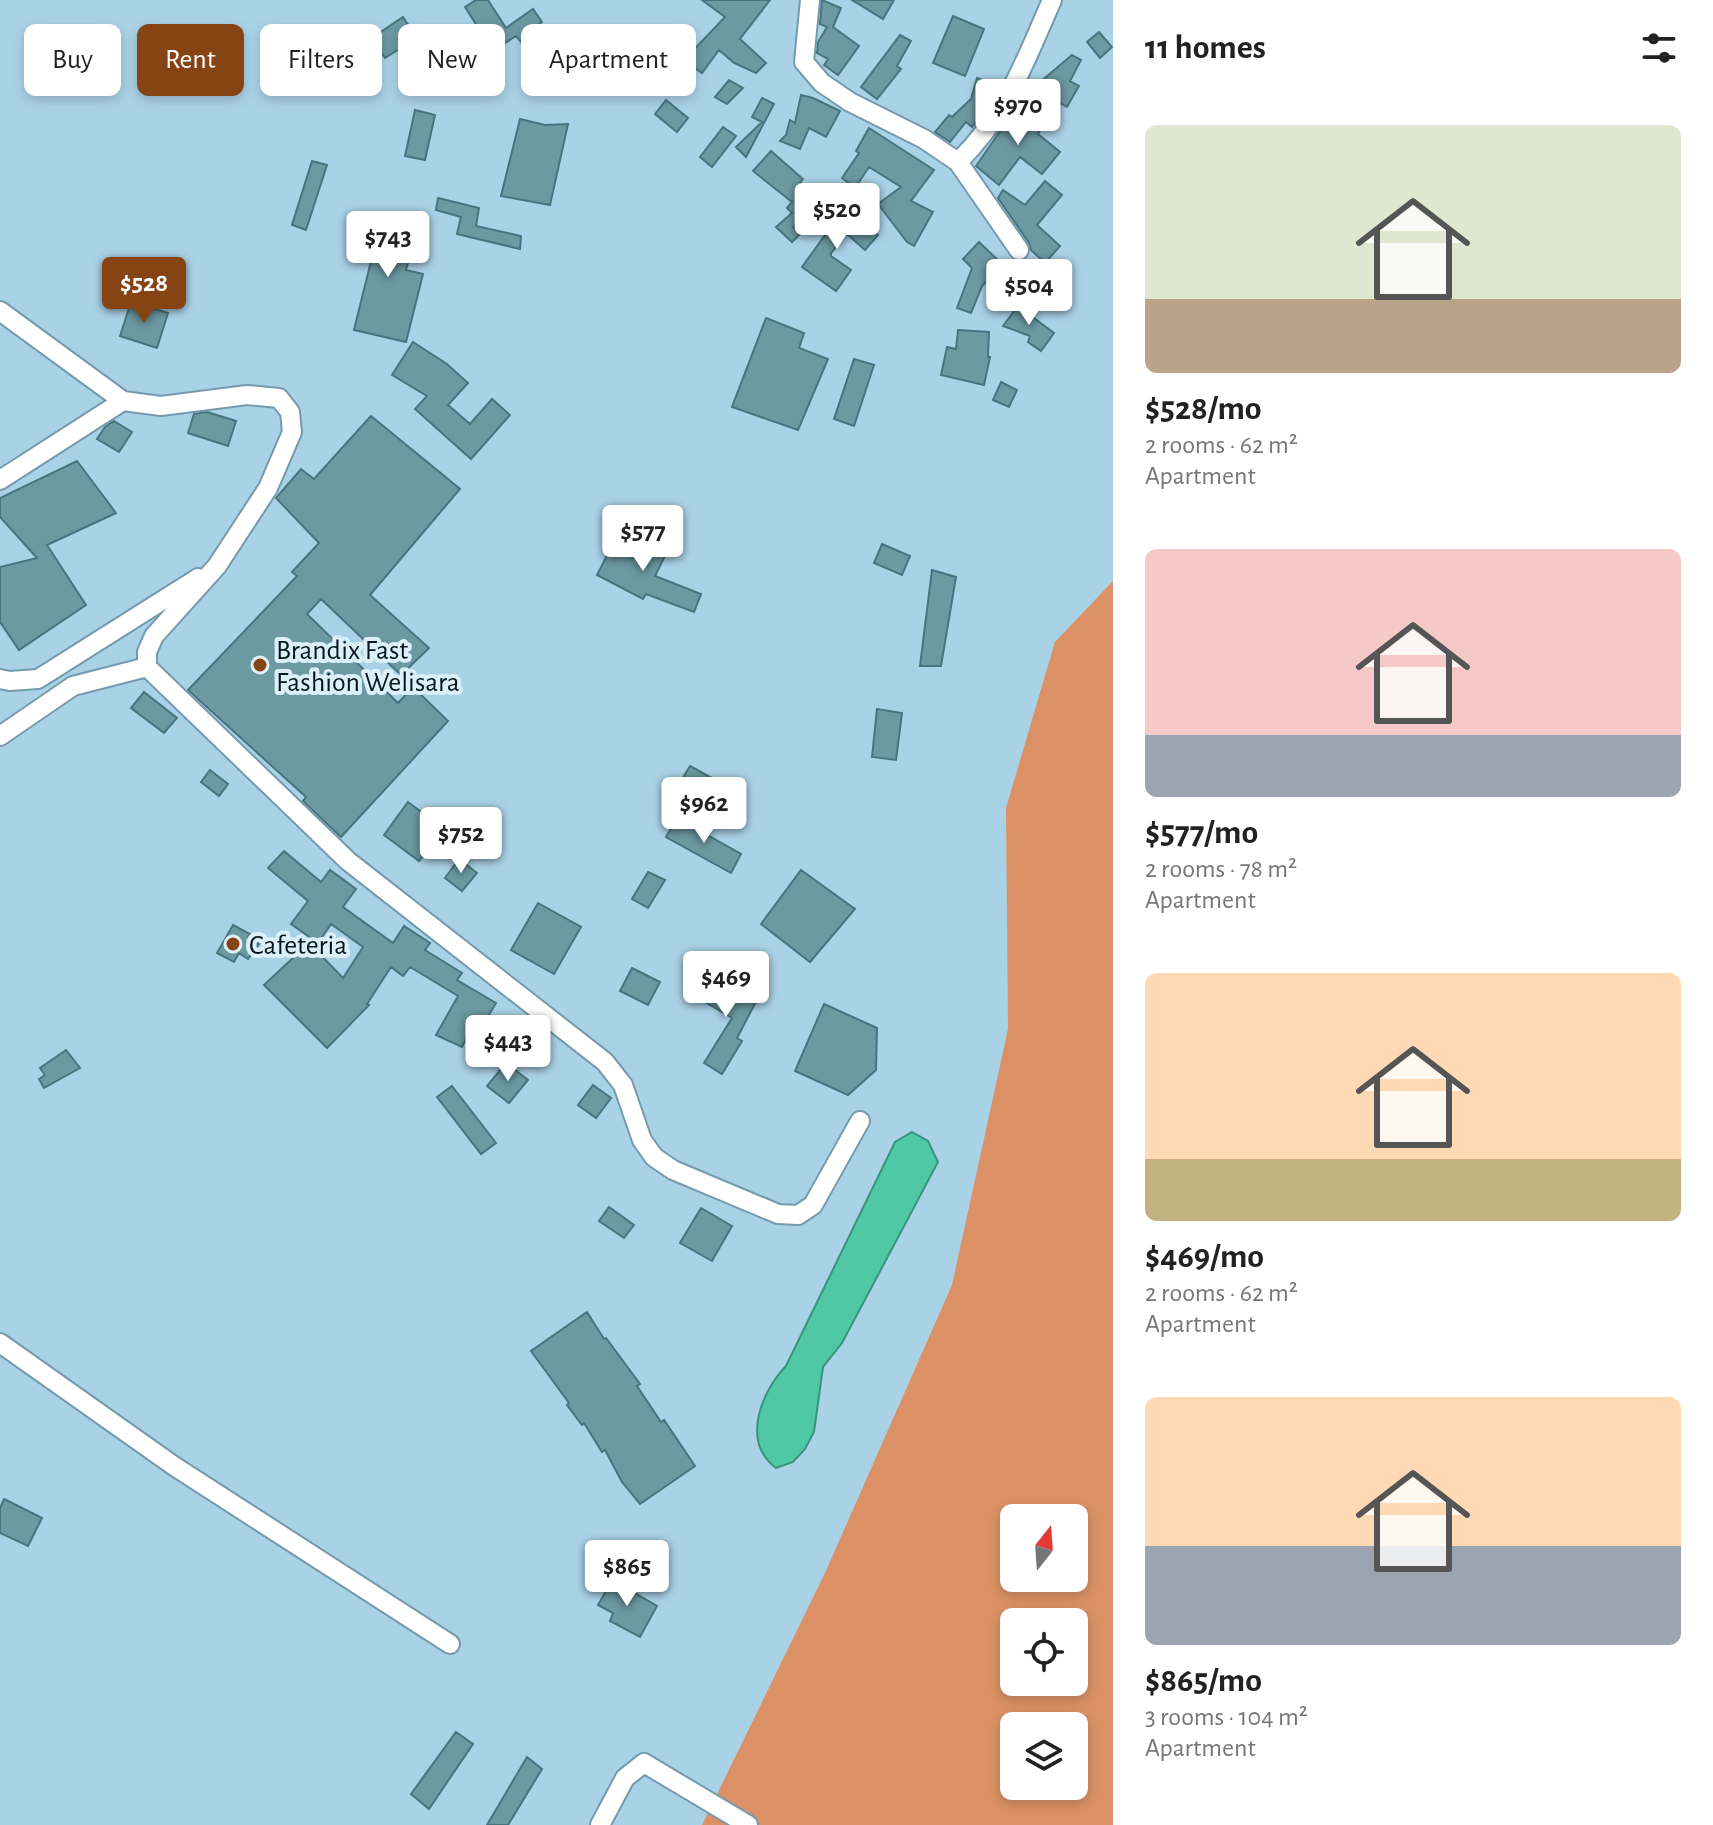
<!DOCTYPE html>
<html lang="en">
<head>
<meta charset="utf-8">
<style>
	body { margin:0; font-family:"Alegreya Sans",sans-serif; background:#f2f2f2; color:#222; height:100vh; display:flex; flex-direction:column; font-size:30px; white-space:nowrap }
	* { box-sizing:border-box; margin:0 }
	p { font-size:26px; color:#767676 }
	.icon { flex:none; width:44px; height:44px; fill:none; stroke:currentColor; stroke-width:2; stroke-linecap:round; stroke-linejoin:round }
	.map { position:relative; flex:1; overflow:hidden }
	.drawer { display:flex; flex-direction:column; background:#fff; width:600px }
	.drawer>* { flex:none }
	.banner { position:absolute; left:24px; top:24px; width:760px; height:72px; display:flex; gap:16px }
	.needle { width:52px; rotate:17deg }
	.tools { position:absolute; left:1000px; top:1504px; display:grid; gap:16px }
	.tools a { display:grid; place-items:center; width:88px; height:88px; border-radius:12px; background:#fff; box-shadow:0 4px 12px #0003; font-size:40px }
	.price { position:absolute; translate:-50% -68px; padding:0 18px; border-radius:8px; background:#fff; color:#222; font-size:26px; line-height:52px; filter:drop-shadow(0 2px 4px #0008) }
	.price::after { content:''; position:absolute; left:50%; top:48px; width:24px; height:18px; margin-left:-12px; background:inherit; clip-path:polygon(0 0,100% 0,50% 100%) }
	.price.selected { background:#864314; color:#fff }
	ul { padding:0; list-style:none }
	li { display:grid; align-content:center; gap:16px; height:424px; padding:0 32px }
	li span { display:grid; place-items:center; height:248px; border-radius:12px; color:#555 }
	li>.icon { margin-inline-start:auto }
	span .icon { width:144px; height:144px; fill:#fffc; stroke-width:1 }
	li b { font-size:34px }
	h2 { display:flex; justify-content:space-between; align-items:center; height:96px; padding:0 32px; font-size:34px }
	.pill { padding:0 28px; border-radius:12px; background:#fff; box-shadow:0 4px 12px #0003; font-size:28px; line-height:72px }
	.pill.selected { background:#864314; color:#fff }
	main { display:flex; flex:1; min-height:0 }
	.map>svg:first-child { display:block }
</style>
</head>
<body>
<main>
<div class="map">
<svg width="1113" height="1825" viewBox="0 0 1113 1825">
	<rect width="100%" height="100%" fill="#aad2e7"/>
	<path fill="#db9165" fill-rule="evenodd" d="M1113,581V1825H702L825,1573L952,1285L1008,1029L1006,808L1055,642ZM1014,1518H1074V1578H1014ZM1014,1622H1074V1682H1014ZM1014,1726H1074V1786H1014Z"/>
	<path fill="#50c8a5" stroke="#3a937c" stroke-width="2" d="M912,1132L928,1141L938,1162L842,1343L823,1367L814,1432L805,1449L793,1462L776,1468C741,1442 761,1392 786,1366L895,1142Z"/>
	<path fill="#6c99a2" stroke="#48757d" stroke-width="2" d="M476,0H488L506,28L533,9L542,22L538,25L555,45L536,61L516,36L493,51L465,7Z
		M702,0H770L740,39L766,63L756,73L734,63L719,50L702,73L684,60L725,17Z
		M822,0L841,8L833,27L859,46L838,75L824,65L828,59L817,53L818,42L827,27L820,24Z
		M852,0H894L883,19Z
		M953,16L984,29L965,76L933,63Z
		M403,17L417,38L385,58L372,38Z
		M1099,32L1112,47L1100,58L1087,42Z
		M900,35L911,41L897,66L901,69L877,99L861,87Z
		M437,36L458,40L449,87L428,83Z
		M310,37L325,49L306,72L291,60Z
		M1072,55L1081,60L1070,81L1079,86L1067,107L1033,88Z
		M977,78L991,83L982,103L986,108L972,127L966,122L950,142L935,132L949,115L952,117L971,99Z
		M729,80L743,88L727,104L715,97Z
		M801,95L813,98L840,111L826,137L809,128L800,149L780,141L786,135L790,120L795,123Z
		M762,98L774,104L746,157L736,147L762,122L752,117Z
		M666,100L688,118L677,132L655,114Z
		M1021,106L1046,119L1038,134L1060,152L1042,174L1020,157L999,185L976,166L1003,127L1009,130Z
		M415,110L435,115L425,160L405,156Z
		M520,119L545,125L568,124L550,205L501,196Z
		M723,127L736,136L712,167L700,157Z
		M869,128L934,170L911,201L933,212L914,246L907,242L878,204L901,187L869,167L855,188L842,178L859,153L856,151Z
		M771,151L803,179L800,182L818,199L793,227L801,233L792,242L776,227L792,213L787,208L792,202L753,171Z
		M312,161L327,165L306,230L292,225Z
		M1045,181L1062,195L1037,225L1060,246L1045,263L1031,250L1029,243L998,198L1003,190L1025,205Z
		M438,198L479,208L476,226L521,236L520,249L457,234L461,217L436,210Z
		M841,213L860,229L865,223L878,235L865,250L847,234L831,253V256L851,270L836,291L802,267Z
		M363,217L392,224L394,219L418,226L406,270L423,274L406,342L354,330L372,257L352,252Z
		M979,242L1003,265L982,286L971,313L957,308L972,268L963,259Z
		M1055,272L1071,284L1059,299L1043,287Z
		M131,302L168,313L157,348L120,336Z
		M1021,302L1033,311L1030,315L1054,333L1041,351L1028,342L1030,336L1003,326Z
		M766,318L804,333L799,348L828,359L798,430L732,407Z
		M958,330L989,332L988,357H990L984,385L941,375L947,347L956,349Z
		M413,342L447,364L468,383L448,405L470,424L492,399L510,415L471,459L415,409L427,396L392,375Z
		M854,359L874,365L854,426L834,419Z
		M1001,382L1017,390L1009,407L993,400Z
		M207,412L236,421L228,446L188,433L194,414Z
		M371,416L460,489L370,595L429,648L401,675L321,599L307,614L398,703L413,687L448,721L341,837L303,801L306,797L188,690L297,576L292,572L319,543L276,498L301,469L314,479Z
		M114,421L132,432L119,452L97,439L105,427Z
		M77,461L116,513L47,545L86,605L19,650L0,622V567L37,558L0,517V498Z
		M620,530L666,554L655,576L701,594L694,612L646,594L643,599L597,575Z
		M882,544L910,556L902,575L874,563Z
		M932,570L956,577L941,666H920Z
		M144,692L177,718L164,733L131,708Z
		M877,709L902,713L896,760L872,757Z
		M690,766L737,792L728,808L681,781Z
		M210,770L228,784L219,796L201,782Z
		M408,802L444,829L419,861L384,835Z
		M677,818L741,854L731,873L666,837Z
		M284,851L321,882L330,870L356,889L343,907L393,943L404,926L430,943L425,950L462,973L457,980L496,1003L483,1025L475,1020L462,1047L436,1035L458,996L410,967L403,976L391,967L367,1004L369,1005L327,1048L264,985L309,943L343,978L363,947L331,924L318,943L291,924L308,901L268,868Z
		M459,859L477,873L462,891L445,878Z
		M801,870L855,909L810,962L761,924Z
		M648,872L665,880L648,908L632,899Z
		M538,903L581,927L554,974L511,950Z
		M233,925L250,934L248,937L259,944L248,959L239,953L234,962L217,953Z
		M632,968L660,982L648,1005L620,991Z
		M701,977L735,996L740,987L759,996L737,1038L742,1041L722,1074L704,1063L732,1018L690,993Z
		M824,1004L877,1028L876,1070L848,1095L795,1071Z
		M66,1050L80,1068L44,1088L39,1079L45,1075L40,1068Z
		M506,1063L528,1080L509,1103L487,1086Z
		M593,1085L611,1098L596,1118L578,1105Z
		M452,1086L496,1143L481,1154L437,1097Z
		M609,1207L634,1225L624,1238L599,1221Z
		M701,1208L732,1226L712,1261L680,1243Z
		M587,1312L604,1339L606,1338L640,1384L637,1386L661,1422L664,1420L695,1466L640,1504L622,1482L605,1450L602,1452L584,1423L582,1425L567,1405L569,1403L531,1351Z
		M4,1499L42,1518L28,1546L0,1533V1508Z
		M612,1580L657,1606L640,1637L610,1621L613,1613L598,1605Z
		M456,1732L473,1744L429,1809L411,1794Z
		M527,1757L542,1769L508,1825H487Z"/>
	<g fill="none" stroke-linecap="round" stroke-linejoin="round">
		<g stroke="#749aae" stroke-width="22">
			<path id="minor" d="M810,0L804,62L822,83L850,102L924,139L958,162L1019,250
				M958,162C1007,114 1025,61 1052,0
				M0,311L123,401L161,406L247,395L279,398L290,412L292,432L268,488L217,566L154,636L147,652V667L348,861L605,1062L623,1085L642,1140L654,1157L673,1170L778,1214L798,1215L813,1205L860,1121
				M0,480L123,401
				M0,679L10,681L38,679L198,578
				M0,736L73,686L147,667
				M0,1343L174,1466L450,1644
				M600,1825L625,1778L644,1763L748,1825"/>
		</g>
		<use href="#minor" stroke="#fff" stroke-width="18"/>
	</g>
	<g fill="#864314" stroke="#dcf0fa" stroke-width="3">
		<circle cx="260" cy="665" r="8"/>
		<circle cx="233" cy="944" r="8"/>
	</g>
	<g text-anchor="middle" stroke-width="8" stroke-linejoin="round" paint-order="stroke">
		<g font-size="28" fill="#08171e" stroke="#dcf0fa" text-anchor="start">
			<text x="276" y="659">Brandix Fast<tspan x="276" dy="32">Fashion Welisara</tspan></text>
			<text x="249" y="954">Cafeteria</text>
		</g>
	</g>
</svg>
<div class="tools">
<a><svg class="needle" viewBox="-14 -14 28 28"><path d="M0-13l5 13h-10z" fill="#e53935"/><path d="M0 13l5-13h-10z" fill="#767676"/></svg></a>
<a><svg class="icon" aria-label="locate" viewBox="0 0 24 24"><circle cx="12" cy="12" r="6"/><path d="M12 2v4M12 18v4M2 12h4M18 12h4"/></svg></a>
<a><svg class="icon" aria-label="layers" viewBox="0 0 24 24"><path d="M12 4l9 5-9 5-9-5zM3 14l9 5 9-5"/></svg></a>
</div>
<b class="price" style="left:1018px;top:147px">$970</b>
<b class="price" style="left:837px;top:251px">$520</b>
<b class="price" style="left:388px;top:279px">$743</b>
<b class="price selected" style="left:144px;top:325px">$528</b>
<b class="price" style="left:1029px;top:327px">$504</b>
<b class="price" style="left:643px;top:573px">$577</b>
<b class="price" style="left:704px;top:845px">$962</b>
<b class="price" style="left:461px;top:875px">$752</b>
<b class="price" style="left:726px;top:1019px">$469</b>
<b class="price" style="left:508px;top:1083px">$443</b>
<b class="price" style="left:627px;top:1608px">$865</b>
<div class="banner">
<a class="pill">Buy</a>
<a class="pill selected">Rent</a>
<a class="pill">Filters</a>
<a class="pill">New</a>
<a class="pill">Apartment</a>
</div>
</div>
<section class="drawer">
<h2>11 homes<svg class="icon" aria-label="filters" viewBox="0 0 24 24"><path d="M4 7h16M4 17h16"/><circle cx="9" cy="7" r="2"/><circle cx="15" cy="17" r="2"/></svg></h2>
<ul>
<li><span style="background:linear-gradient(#dfe7d0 70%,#b9a48a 0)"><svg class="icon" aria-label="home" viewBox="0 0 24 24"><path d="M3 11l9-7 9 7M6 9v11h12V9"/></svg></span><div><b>$528/mo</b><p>2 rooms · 62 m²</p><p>Apartment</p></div></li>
<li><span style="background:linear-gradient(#f6c9c9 75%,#9aa5b1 0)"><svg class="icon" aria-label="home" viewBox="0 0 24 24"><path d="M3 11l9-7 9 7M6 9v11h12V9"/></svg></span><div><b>$577/mo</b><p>2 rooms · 78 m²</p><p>Apartment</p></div></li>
<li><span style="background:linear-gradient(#ffd9b3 75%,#c2b280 0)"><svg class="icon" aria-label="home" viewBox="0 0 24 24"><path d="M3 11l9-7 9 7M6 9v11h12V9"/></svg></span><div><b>$469/mo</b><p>2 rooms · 62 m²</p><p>Apartment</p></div></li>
<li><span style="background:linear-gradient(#ffd9b3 60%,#9aa5b1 0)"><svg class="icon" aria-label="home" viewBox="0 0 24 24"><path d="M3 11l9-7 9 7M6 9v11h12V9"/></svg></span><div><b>$865/mo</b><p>3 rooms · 104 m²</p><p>Apartment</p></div></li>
</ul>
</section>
</main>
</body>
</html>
